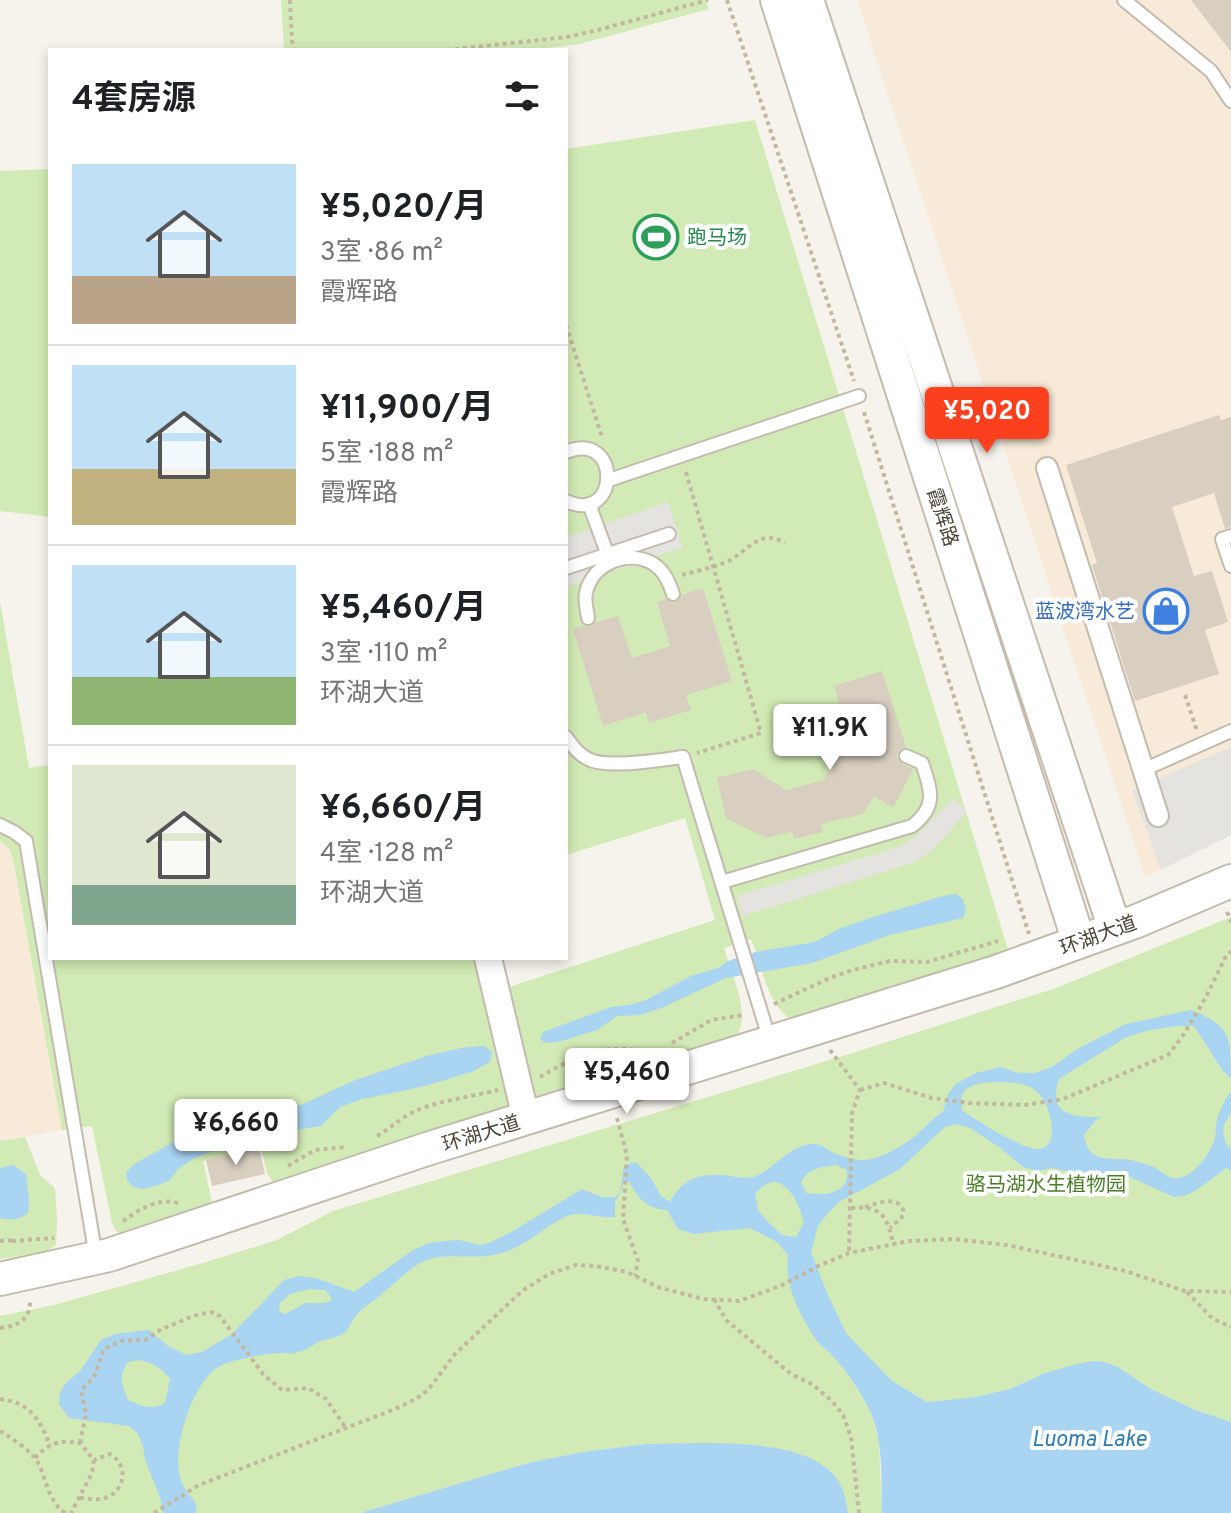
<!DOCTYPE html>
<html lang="zh">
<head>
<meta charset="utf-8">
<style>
	body { margin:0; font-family:Overpass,"Noto Sans SC",sans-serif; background:#f2f2f2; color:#202124; height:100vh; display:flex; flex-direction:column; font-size:30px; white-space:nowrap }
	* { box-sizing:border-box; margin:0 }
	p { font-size:26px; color:#757577 }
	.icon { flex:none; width:44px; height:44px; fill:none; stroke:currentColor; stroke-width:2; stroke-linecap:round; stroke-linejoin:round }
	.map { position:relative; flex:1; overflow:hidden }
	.drawer { position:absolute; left:48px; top:48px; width:520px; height:912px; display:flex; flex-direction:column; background:#fff; border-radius:0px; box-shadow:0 4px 12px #0003 }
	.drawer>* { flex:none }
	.price { position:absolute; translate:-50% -68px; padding:0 18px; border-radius:8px; background:#fff; color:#222; font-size:26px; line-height:52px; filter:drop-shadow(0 2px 4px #0008) }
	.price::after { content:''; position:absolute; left:50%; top:48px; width:24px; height:18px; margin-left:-12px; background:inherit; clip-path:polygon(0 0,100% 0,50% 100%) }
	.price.selected { background:#fc3f1d; color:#fff }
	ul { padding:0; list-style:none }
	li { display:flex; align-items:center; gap:24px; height:200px; padding:0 24px }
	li+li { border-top:2px solid #e0e0e0 }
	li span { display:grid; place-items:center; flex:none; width:224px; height:160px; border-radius:0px; color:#555 }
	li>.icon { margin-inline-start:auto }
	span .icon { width:96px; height:96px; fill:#fffc; stroke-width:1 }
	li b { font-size:34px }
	h2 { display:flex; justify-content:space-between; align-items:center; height:96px; padding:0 24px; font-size:34px }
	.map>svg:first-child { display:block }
</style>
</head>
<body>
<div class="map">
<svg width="1231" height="1513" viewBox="0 0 1231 1513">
	<rect width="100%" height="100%" fill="#f6f3ec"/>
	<path fill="#f7ead8" d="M857,0H1231V835L1145,877Z
		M0,841L9,849L13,857L62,1130L0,1141Z"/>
	<path fill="#d2eab5" d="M281,0H705L709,9L579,44L530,50H284Z
		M755,120L1010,956L799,1023C766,1010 764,968 751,939L724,948C730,969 746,1004 741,1025C740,1032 735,1036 730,1041L538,1105L531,1098L506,988L715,920L685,818L566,855V149Z
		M50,169V517L0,511V171Z
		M0,602L29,768L50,765V958H481L515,1109L274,1184L267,1173L261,1147L203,1161L213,1207L120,1233L117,1232L112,1223L92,1126L62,1130L13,858L9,849L0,841Z
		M1231,917V1422L1193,1409L1151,1389L1118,1367L1045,1373L1010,1389L976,1397L927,1402L892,1381L871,1412L879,1442L882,1513H848L845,1499L772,1447L742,1445L646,1444L582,1452L528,1463L360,1513H0V1316L54,1305L203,1263L277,1240L333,1211L846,1055L1056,988Z
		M25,1137L40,1175L55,1188L57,1219L56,1245L45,1252L0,1259V1141Z"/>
	<path fill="#e5e3e0" d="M668,502L683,547L566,587V537Z
		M1231,747V835L1161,870L1132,790Z
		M953,799L967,811L941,841L926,855L915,862L743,916L737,896L898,847L915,837Z"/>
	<path fill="#a9d4f2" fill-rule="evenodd" d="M956,894L963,899L966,910L963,918L890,935L812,963L726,978L659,1009L640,1015L617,1016L597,1030L562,1041L550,1043L544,1042L540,1039L543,1032L611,1007L629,1005L646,1000L691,976L718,968L728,961L755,952L815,942L839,929L873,917L943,896Z
		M1191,1010C1231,1026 1231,1037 1231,1078L1223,1071L1194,1026C1173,1025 1145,1030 1125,1038L1059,1079C1047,1116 1073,1117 1102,1117L1096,1120L1084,1135C1087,1158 1101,1159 1121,1159C1130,1159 1142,1163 1151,1166C1159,1169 1165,1176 1173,1178C1191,1182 1211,1153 1215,1138C1216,1131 1216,1125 1217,1119C1220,1109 1225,1099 1231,1091V1113L1224,1125L1223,1132L1226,1144L1231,1149V1171L1226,1168L1198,1189L1185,1196L1174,1197L1121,1173H1075L1052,1168L1037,1171L1023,1167L999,1147L970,1128L957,1124L945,1127L900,1169L839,1202L828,1213L818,1226L811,1252L827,1293L846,1333L892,1381L927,1402L976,1397L1010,1389L1045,1373L1073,1365L1093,1361L1104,1362L1118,1367L1151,1389L1193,1409L1231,1422V1513H882C881,1480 884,1440 869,1409C859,1389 846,1370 830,1353C826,1349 821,1346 817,1341C800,1316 784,1285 788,1255L777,1242L750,1228L694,1234L678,1229L667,1210C647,1209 637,1198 629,1181L623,1182L621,1191L615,1202V1217C599,1219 582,1210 567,1216C543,1227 524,1248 498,1254C472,1261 444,1250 420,1263C405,1272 391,1287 377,1298C371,1303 363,1307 358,1313C351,1321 350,1331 339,1336C334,1338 327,1339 321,1341C312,1345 305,1352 294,1353C288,1354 287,1353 282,1353C266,1353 237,1359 222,1365C193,1378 170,1451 181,1480C184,1489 192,1498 197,1506L195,1513H163L160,1497L145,1460L143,1446L138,1434L129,1426L69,1418L59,1404L60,1393L65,1384L81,1370L101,1340L115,1334L149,1330L168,1346L186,1355L202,1352L232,1334L284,1280L299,1276L316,1278L354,1292L413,1250L429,1243L445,1241L459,1240L479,1245L489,1243L513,1231L582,1189L601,1197H616L620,1191L624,1165L636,1162L651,1178L661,1196L670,1202C681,1181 695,1174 720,1175C733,1175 743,1181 756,1176C775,1168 792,1143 814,1144C822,1144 829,1151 836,1154C844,1157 858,1161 866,1160C882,1158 903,1146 915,1136C925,1128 932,1118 943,1112L948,1094L956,1084L976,1073L1001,1067L1018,1073H1035L1052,1067L1077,1049L1126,1024ZM1006,1082C1018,1083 1031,1084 1040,1095C1050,1106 1061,1145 1040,1149C1026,1152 975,1120 962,1110C962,1105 961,1100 962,1096C966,1081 993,1082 1006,1082ZM836,1165L847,1170C850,1194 824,1196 806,1193L801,1182C809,1168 822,1167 836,1165ZM774,1181C793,1188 798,1203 804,1222L796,1237L782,1235L768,1222L758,1210L755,1193L763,1186ZM309,1289L325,1290L331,1297V1301L324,1303H306L285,1314L279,1311L280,1303L290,1294ZM140,1360C154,1364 162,1368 170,1379L165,1403C151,1411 142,1406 128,1400C122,1386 118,1376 128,1362Z
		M484,1046L492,1052L490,1062L474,1071L425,1086L359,1100L340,1107L321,1126L297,1130H275L243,1138L193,1159L178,1169L170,1180L159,1185L144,1189L133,1187L127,1180L126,1172L136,1163L188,1134L241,1112L274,1111L303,1104L353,1081L430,1055L467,1047Z
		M13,1165L26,1174L29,1199L28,1213C19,1220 11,1221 0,1218V1168Z
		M646,1444C696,1444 804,1434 836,1478C844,1488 846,1501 848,1513H360L528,1463L582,1452Z"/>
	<path fill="#d8cfc1" d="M1191,0H1231V52Z
		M1219,415L1221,420L1231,417V527L1225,529L1214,493L1172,507L1194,576L1212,571L1228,622L1205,630L1219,674L1135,701L1092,565L1097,563L1066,465Z
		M703,588L732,681L686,695L691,710L649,723L646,712L603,726L573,629L584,626L590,627L596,622L618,616L632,658L670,646L657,602L666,599L671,603H675L680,599L682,595Z
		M882,671L906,747L898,752L897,758L902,764L913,769L893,808L874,796L863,814L821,824L823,832L794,839L792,832L766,838L726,818L717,778L753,769L786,790L824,780L846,725L834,686Z
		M259,1148L265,1174L212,1186L206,1160Z"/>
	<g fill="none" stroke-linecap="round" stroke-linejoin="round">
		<g stroke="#c2bbae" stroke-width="16">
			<path id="service" d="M1124,0L1211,71L1231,101
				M566,452C622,429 620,526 566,501
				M609,480L859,396
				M589,504L610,561
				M1231,536L1222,539L1231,566
				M566,568L669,534
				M588,618C587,609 584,601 586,593C592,564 627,549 652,563C664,570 669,582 673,594
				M566,737C572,746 578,754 588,759C606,769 661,760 683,757L770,1041
				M1143,770L1231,731
				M0,825L14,832L26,841L96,1257
				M722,882L912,826C938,806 931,790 922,763L906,756"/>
		</g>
		<g stroke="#c2bbae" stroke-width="24">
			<path id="pedestrian" d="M1047,468L1158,816"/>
		</g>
		<g stroke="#c2bbae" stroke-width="30">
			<path id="minor" d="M488,958L526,1118"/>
		</g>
		<g stroke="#c2bbae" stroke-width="36">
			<path id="tertiary" d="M777,0L1079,942
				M807,0L1115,929
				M0,1279L109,1255L427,1149L996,972L1137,921L1231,881"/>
		</g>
		<path stroke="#c4b79f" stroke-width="4" stroke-dasharray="4 4" stroke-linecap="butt" d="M290,0L292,41L295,50
			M727,0L854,381
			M447,50L567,37L598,30L708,0
			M566,325L602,437
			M864,412L1029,934
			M686,472L761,733L697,753
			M682,575C696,571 712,568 726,562C747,553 759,527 785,543
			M1185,695L1197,731
			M1227,912L1231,922
			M774,1004L832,977L853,970L890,961L927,962L998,941
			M672,1043L711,1020L744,1015
			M830,1050L860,1090L852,1113L849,1253
			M540,1077C563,1063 590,1049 617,1049C628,1048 638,1051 649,1051
			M860,1090L884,1083L932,1098L970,1103L1025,1105L1063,1099L1168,1055L1182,1037L1205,999L1227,954L1231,952
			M617,1118L627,1156L623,1219L638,1261L635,1276
			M377,1136C390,1128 401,1118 415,1111C441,1100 470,1097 498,1090
			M288,1166L315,1150L346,1147
			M865,1207C880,1203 897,1194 904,1212L901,1218L890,1228
			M851,1208C881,1205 888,1217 893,1244
			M123,1221C140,1209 160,1196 181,1204
			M0,1241L14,1240
			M12,1241L54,1238
			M1187,1292L1213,1319L1231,1327
			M714,1299L726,1320L791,1374L812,1384L832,1401L843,1415L851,1437L859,1513
			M0,1328C19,1326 31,1319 30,1299
			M0,1399C31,1403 39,1419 50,1445
			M0,1431C9,1436 29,1450 35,1458C48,1477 45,1498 65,1513
			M80,1443L86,1414L81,1391L94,1377L104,1349L121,1341L145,1340L160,1330L193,1316L211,1312L220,1316L263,1374L282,1390L308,1388L326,1399L346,1428
			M35,1458C50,1442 59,1440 80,1443L94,1460L92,1473L71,1513
			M80,1498C88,1498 97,1501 105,1498C126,1491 129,1465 110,1454L94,1460
			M154,1513L199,1485L395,1409L416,1399L428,1390L455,1354L522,1291L549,1274L576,1265L596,1266L627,1272L658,1287L703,1299L739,1301L780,1286L818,1266L849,1253L909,1241L953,1239L1007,1245L1076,1260L1125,1271L1185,1291L1231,1292"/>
		<use href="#service" stroke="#fff" stroke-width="12"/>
		<use href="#pedestrian" stroke="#fff" stroke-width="20"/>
		<use href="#minor" stroke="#fff" stroke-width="26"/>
		<use href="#tertiary" stroke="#fff" stroke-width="32"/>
	</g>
	<defs>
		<g id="stadium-ring" transform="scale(2.3)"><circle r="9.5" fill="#fff" stroke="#2e9e5b" stroke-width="1.5"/><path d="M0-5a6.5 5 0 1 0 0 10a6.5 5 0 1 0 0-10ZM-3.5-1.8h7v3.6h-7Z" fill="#2e9e5b"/></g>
		<g id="shop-ring" transform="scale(2.3)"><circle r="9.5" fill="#fff" stroke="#3f7fe0" stroke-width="1.5"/><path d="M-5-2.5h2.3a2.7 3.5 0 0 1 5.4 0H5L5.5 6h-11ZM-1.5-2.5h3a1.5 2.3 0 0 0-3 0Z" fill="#3f7fe0"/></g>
	</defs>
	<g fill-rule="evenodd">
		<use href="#stadium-ring" x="656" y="237"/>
		<use href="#shop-ring" x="1166" y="611"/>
	</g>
	<g text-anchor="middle" stroke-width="8" stroke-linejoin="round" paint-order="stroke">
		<g font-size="20" fill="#27864d" stroke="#fff" text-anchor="start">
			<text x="687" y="244">跑马场</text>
		</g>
		<g font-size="20" fill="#4b4439" stroke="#fff">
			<text transform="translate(943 517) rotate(72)" y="7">霞辉路</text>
			<text transform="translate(1098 935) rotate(-20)" y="7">环湖大道</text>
			<text transform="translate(481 1133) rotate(-17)" y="7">环湖大道</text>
		</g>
		<g font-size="20" fill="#366cbe" stroke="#fff" text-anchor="end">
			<text x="1135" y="618">蓝波湾水艺</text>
		</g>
		<g font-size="20" fill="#4a7f2a" stroke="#fff">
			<text x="1046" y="1191">骆马湖水生植物园</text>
		</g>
		<g font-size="22" font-style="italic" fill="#2e7ab2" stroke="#fff">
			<text x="1089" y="1446">Luoma Lake</text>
		</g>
	</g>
</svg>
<b class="price selected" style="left:987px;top:455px">¥5,020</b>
<b class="price" style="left:830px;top:772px">¥11.9K</b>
<b class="price" style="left:627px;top:1116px">¥5,460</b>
<b class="price" style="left:236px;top:1167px">¥6,660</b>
<section class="drawer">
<h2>4套房源<svg class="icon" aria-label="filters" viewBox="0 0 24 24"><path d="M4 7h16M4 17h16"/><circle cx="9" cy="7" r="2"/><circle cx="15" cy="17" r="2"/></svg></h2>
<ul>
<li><span style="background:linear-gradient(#bfe0f5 70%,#b9a48a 0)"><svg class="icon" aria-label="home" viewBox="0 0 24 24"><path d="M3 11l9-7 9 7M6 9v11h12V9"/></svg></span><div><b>¥5,020/月</b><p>3室 · 86 m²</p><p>霞辉路</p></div></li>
<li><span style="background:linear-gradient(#bfe0f5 65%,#c2b280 0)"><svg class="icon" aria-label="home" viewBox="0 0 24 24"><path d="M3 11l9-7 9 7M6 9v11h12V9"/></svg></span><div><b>¥11,900/月</b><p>5室 · 188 m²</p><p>霞辉路</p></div></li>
<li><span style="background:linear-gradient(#bfe0f5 70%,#8fb573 0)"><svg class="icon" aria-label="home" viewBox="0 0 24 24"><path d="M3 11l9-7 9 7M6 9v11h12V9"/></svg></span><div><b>¥5,460/月</b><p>3室 · 110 m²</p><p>环湖大道</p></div></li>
<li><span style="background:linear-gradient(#dfe7d0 75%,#7fa58c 0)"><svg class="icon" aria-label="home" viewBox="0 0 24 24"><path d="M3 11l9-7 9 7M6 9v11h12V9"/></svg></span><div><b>¥6,660/月</b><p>4室 · 128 m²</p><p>环湖大道</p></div></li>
</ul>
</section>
</div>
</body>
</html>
